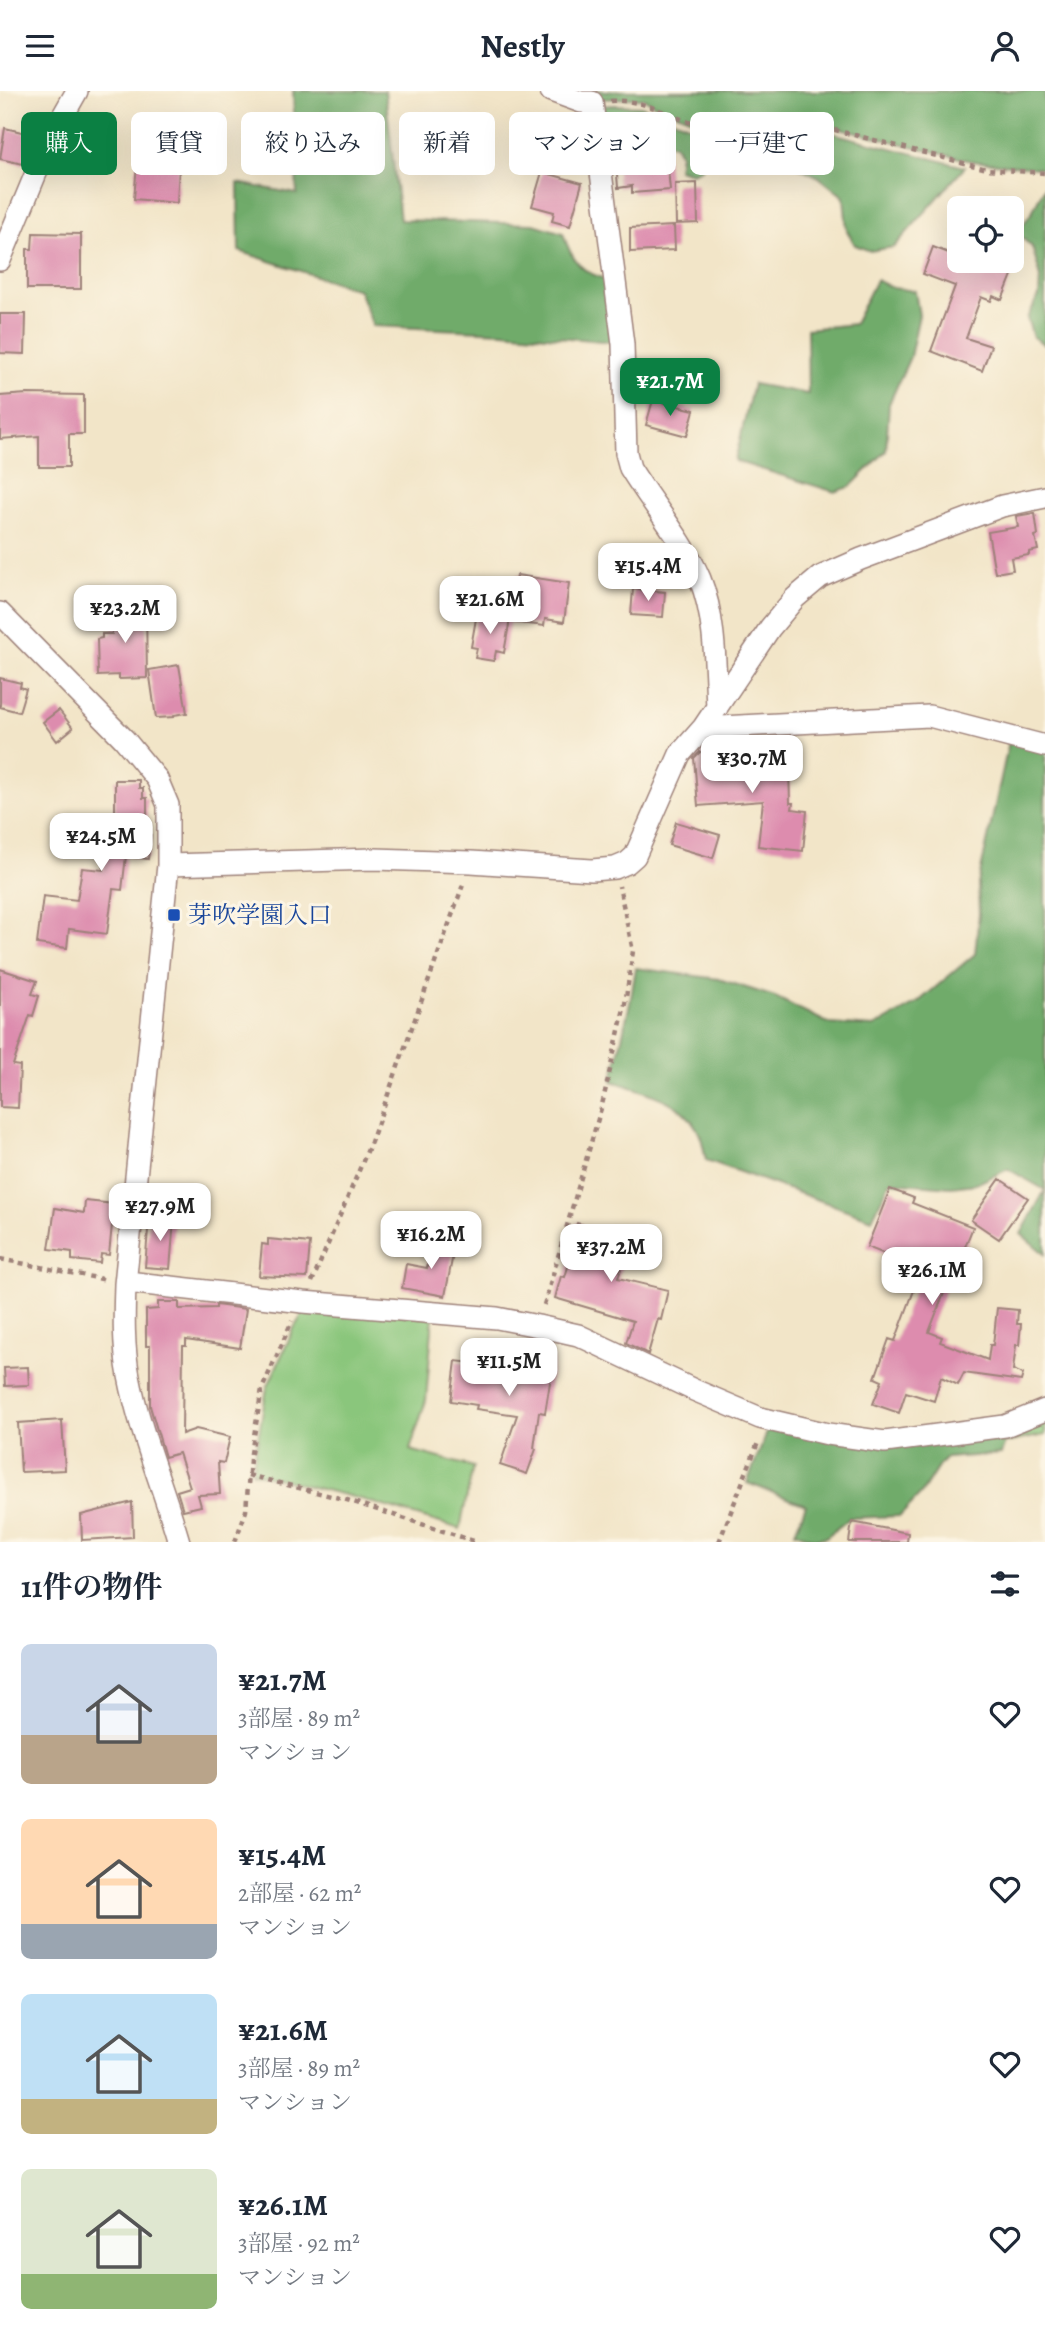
<!DOCTYPE html>
<html lang="ja">
<head>
<meta charset="utf-8">
<style>
	body { margin:0; font-family:Alegreya,"Noto Serif JP",serif; background:#f6f6f7; color:#1f2937; height:100vh; display:flex; flex-direction:column; font-size:26px; white-space:nowrap }
	* { box-sizing:border-box; margin:0 }
	p { font-size:23px; color:#747a83 }
	.icon { flex:none; width:38px; height:38px; fill:none; stroke:currentColor; stroke-width:2; stroke-linecap:round; stroke-linejoin:round }
	.map { position:relative; height:1451px; overflow:hidden }
	.drawer { display:flex; flex-direction:column; background:#fff; flex:1 }
	.drawer>* { flex:none }
	.banner { position:absolute; left:21px; top:21px; width:1004px; height:63px; display:flex; gap:14px }
	.tools { position:absolute; left:947px; top:105px; display:grid; gap:14px }
	.tools a { display:grid; place-items:center; width:77px; height:77px; border-radius:10px; background:#fff; box-shadow:0 7px 28px #0002; font-size:35px }
	.price { position:absolute; translate:-50% -60px; padding:0 16px; border-radius:14px; background:#fff; color:#222; font-size:23px; line-height:46px; filter:drop-shadow(0 2px 4px #0008) }
	.price::after { content:''; position:absolute; left:50%; top:42px; width:21px; height:16px; margin-left:-10px; background:inherit; clip-path:polygon(0 0,100% 0,50% 100%) }
	.price.on { background:#0b8043; color:#fff }
	ul { padding:0; list-style:none }
	li { display:flex; align-items:center; gap:21px; height:175px; padding:0 21px }
	li span { display:grid; place-items:center; flex:none; width:196px; height:140px; border-radius:10px; color:#555 }
	li>.icon { margin-inline-start:auto }
	span .icon { width:84px; height:84px; fill:#fffc; stroke-width:1 }
	li b { font-size:30px }
	h2 { display:flex; justify-content:space-between; align-items:center; height:84px; padding:0 21px; font-size:30px }
	.pill { padding:0 24px; border-radius:10px; background:#fff; box-shadow:0 7px 28px #0002; font-size:24px; line-height:63px }
	.pill.on { background:#0b8043; color:#fff }
	header { display:flex; justify-content:space-between; align-items:center; height:91px; padding:0 21px; background:#fff; font-size:32px; font-weight:700 }
	.map>svg:first-child { display:block }
</style>
</head>
<body>
<header><svg class="icon" aria-label="menu" viewBox="0 0 24 24"><path d="M4 6h16M4 12h16M4 18h16"/></svg>Nestly<svg class="icon" aria-label="person" viewBox="0 0 24 24"><circle cx="12" cy="8" r="4"/><path d="M4 21q1-7 8-7t8 7"/></svg></header>
<div class="map">
<svg width="1045" height="1451" viewBox="0 0 1045 1451">
	<rect width="100%" height="100%" fill="#fcf5e5"/>
	<filter id="ink" filterUnits="userSpaceOnUse"><feTurbulence type="fractalNoise" baseFrequency=".0143" numOctaves="2"/><feDisplacementMap in="SourceGraphic" scale="14" xChannelSelector="R" yChannelSelector="G"/><feConvolveMatrix kernelMatrix="1 2 1 2 8 2 1 2 1" color-interpolation-filters="sRGB"/></filter>
	<filter id="wash" filterUnits="userSpaceOnUse"><feTurbulence type="fractalNoise" baseFrequency=".00686" numOctaves="4" result="noise"/><feDisplacementMap in="SourceGraphic" scale="28" xChannelSelector="R" yChannelSelector="G"/><feGaussianBlur stdDeviation="1.57" result="paint"/><feColorMatrix in="noise" values="0 0 0 0 0 0 0 0 0 0 0 0 0 0 0 0 0 1.4 0 .05"/><feComposite in="paint" operator="in"/></filter>
	<g filter="url(#wash)">
		<rect width="100%" height="100%" fill="#f2e5c8"/>
		<path fill="#8ac67b" stroke="#6a7253" stroke-width="2" d="M307,1216L433,1226L426,1309L410,1359L473,1376L460,1438L361,1408L252,1381L267,1297L294,1237Z
			M1045,1326V1344L1005,1352L1002,1340Z"/>
		<path fill="#6fab6b" stroke="#5c654b" stroke-width="2" d="M293,0H385L400,129L534,133L563,142C571,169 582,184 611,189L619,246L612,251L503,241L373,235L359,199L239,160L238,92L297,103Z
			M568,0H1045V78L971,70L800,27L754,25L716,32L697,30L653,13L643,7L599,8Z
			M615,14L641,15L696,37L715,40L781,31L797,33L965,76L894,156L870,160L855,154L847,140L844,106L819,86L748,51L709,60L704,67L701,78L692,82L678,78L680,63L675,54L620,42L600,43L597,15Z
			M1045,95V254L1033,246L1027,227L1039,205L1040,183L1032,156L1017,142L1032,121Z
			M876,189L893,197L915,200L919,224L910,266L889,313L886,360L850,396L835,401L735,370L753,293L808,303L807,238L854,233Z
			M1009,650L1045,658V1163L1021,1143L1045,1099L1008,1078L976,1093L951,1096L890,1091L872,1128L706,1069C704,1061 703,1050 699,1042C684,1009 644,1000 612,990L630,912L636,877L719,888L775,906L830,933L874,936L917,912L975,863L979,823L978,793Z
			M770,1334L822,1348L1002,1340L1005,1352L1001,1363L946,1367L940,1373L921,1403L900,1425L850,1427L826,1446L815,1448L795,1441L806,1414L747,1392Z"/>
		<g id="blocks">
			<path fill="#dd8cae" d="M435,24L464,34L456,57L427,47Z
				M5,37L30,43L23,73L0,68Z
				M644,54V59L666,57L670,99L632,102V95L618,97L615,56Z
				M137,73L179,76L177,112L134,108Z
				M542,81L582,92L570,135L552,130L554,121L532,115Z
				M697,92L698,132L676,133L675,93Z
				M674,135L675,159L630,161V137Z
				M33,142L81,143V198H27V158H32Z
				M933,156L959,166V170H1005L1016,174L1002,209L993,205L991,210L981,206L966,247L991,255L982,280L931,260L955,195L923,183Z
				M0,223H26L25,263L0,262Z
				M27,303L84,304V343H69V376H39V345L0,348V305Z
				M653,309L694,319L687,345L646,334Z
				M1035,422L1038,444L1035,445L1038,459L1029,461V464L1011,467L1013,479L995,482L988,441L1018,436L1016,425Z
				M517,484L569,492L564,531L545,528L544,535L511,531Z
				M633,498L665,501L663,526L631,524Z
				M146,515L147,587L119,588V584L98,585L97,548L102,547V543H112V516Z
				M477,522L510,528L504,562L496,560L494,570L475,567L477,557L471,556Z
				M179,574L187,622L174,624V626L156,627L149,579Z
				M0,587L21,592L20,596L26,598L19,621L0,616Z
				M59,619L73,637L57,650L43,631Z
				M747,657L748,678H789L790,712H793L792,718L807,720L803,760L758,755L763,710L698,715L694,667L700,661Z
				M115,689H139V697H143V707H147V743L151,744L148,768L126,765L122,799L113,798L107,843L69,838L67,857L37,853L43,805L77,809L82,777L103,779L109,738L115,739Z
				M676,731L720,744L713,767L669,754Z
				M0,878L37,890L32,903L39,905L33,925L30,924L13,974L20,975L18,1017L0,1016Z
				M1000,1088L1028,1107L999,1148L971,1129Z
				M890,1098L914,1107L912,1112L973,1136L958,1173L962,1175L955,1192L949,1189L929,1241L942,1246L940,1251L988,1269L990,1254H993L997,1217L1018,1219L1017,1233H1021L1019,1254H1016L1013,1279L1023,1283L1021,1290L964,1282L958,1294L941,1286L934,1310L906,1301L899,1322L873,1313L882,1290L875,1287L889,1248L895,1250L922,1178L867,1156Z
				M85,1110L114,1113L109,1164L101,1163L100,1172L72,1169V1161L49,1158L55,1117L84,1122Z
				M149,1127L174,1129L170,1178L145,1176Z
				M577,1132L631,1148L618,1187L668,1199L661,1229L658,1228L648,1263L626,1252L633,1230L555,1207L561,1185L565,1186L575,1152L572,1151Z
				M268,1148L310,1152L307,1187L259,1185L262,1153L268,1154Z
				M432,1149L455,1153L445,1205L402,1197L406,1173L427,1177Z
				M158,1211H179V1218L216,1217V1214L246,1218L240,1257L186,1249V1255H183L182,1343L196,1338L230,1346L224,1372L218,1371L220,1403L198,1404L201,1415L183,1419L177,1400L190,1396L179,1362L165,1366L150,1315V1255H146V1219L158,1218Z
				M497,1263L554,1267L545,1322L539,1321L534,1357L536,1358L527,1383L500,1374L517,1324L476,1318L477,1314L451,1310L456,1270L496,1275Z
				M28,1276L29,1294L5,1295L4,1277Z
				M62,1329L65,1379L21,1381L18,1332Z
				M132,1411L133,1446L82,1449L81,1424Z
				M852,1431L908,1442L907,1451H849Z"/>
		</g>
	</g>
	<g filter="url(#ink)">
		<use href="#blocks" fill-opacity="0" stroke="#9e827a" stroke-width="2"/>
		<g fill="none" stroke-linecap="round" stroke-linejoin="round">
			<g stroke="#9e827a" stroke-width="24">
				<path id="street" d="M551,0L581,11H592L623,253L626,362L630,377C652,413 684,450 700,488C716,528 715,575 717,617
					M0,169L51,46L77,0
					M0,522L124,648L157,688L168,714V774L125,1193C124,1223 123,1255 129,1285C140,1342 163,1395 179,1451
					M703,637L929,625L1045,655
					M168,774L374,768L471,771L592,779L615,777L627,772L635,765L680,663L703,637L770,537L795,507L820,486L861,468L1002,415L1045,406
					M125,1193L136,1192L303,1211L497,1227L538,1235L578,1244L694,1299L760,1327L828,1343L885,1351L1005,1335L1045,1319"/>
			</g>
			<path stroke="#9e827a" stroke-width="4.5" stroke-dasharray="5 5" stroke-linecap="butt" d="M610,10C636,8 655,17 678,27C685,29 692,33 699,34C729,37 761,27 792,28L987,78L1045,82
				M0,1168L107,1189
				M312,1191L371,1051L464,791
				M544,1214L602,1014L625,913L633,860L619,795
				M248,1384L347,1409L477,1451
				M235,1451L246,1420L250,1368L262,1298L292,1230
				M719,1451L759,1349"/>
			<use href="#street" stroke="#fff" stroke-width="21"/>
		</g>
	</g>
	<rect fill="#1a4fb4" stroke="#fcf5e5" stroke-width="2.5" x="167" y="817" width="14" height="14" rx="3.5"/>
	<g text-anchor="middle" stroke-width="6" stroke-linejoin="round" paint-order="stroke">
		<g font-size="24" fill="#164399" stroke="#fcf5e5" text-anchor="start">
			<text x="188" y="832">芽吹学園入口</text>
		</g>
	</g>
</svg>
<div class="tools">
<a><svg class="icon" aria-label="locate" viewBox="0 0 24 24"><circle cx="12" cy="12" r="6"/><path d="M12 2v4M12 18v4M2 12h4M18 12h4"/></svg></a>
</div>
<b class="price on" style="left:670px;top:327px">¥21.7M</b>
<b class="price" style="left:648px;top:512px">¥15.4M</b>
<b class="price" style="left:490px;top:545px">¥21.6M</b>
<b class="price" style="left:125px;top:554px">¥23.2M</b>
<b class="price" style="left:752px;top:704px">¥30.7M</b>
<b class="price" style="left:101px;top:782px">¥24.5M</b>
<b class="price" style="left:160px;top:1152px">¥27.9M</b>
<b class="price" style="left:431px;top:1180px">¥16.2M</b>
<b class="price" style="left:611px;top:1193px">¥37.2M</b>
<b class="price" style="left:932px;top:1216px">¥26.1M</b>
<b class="price" style="left:509px;top:1307px">¥11.5M</b>
<div class="banner">
<a class="pill on">購入</a>
<a class="pill">賃貸</a>
<a class="pill">絞り込み</a>
<a class="pill">新着</a>
<a class="pill">マンション</a>
<a class="pill">一戸建て</a>
</div>
</div>
<section class="drawer">
<h2>11件の物件<svg class="icon" aria-label="filters" viewBox="0 0 24 24"><path d="M4 7h16M4 17h16"/><circle cx="9" cy="7" r="2"/><circle cx="15" cy="17" r="2"/></svg></h2>
<ul>
<li><span style="background:linear-gradient(#c9d6e8 65%,#b9a48a 0)"><svg class="icon" aria-label="home" viewBox="0 0 24 24"><path d="M3 11l9-7 9 7M6 9v11h12V9"/></svg></span><div><b>¥21.7M</b><p>3部屋 · 89 m²</p><p>マンション</p></div><svg class="icon" aria-label="heart" viewBox="0 0 24 24"><path d="M12 20l-8-8c-3-5 5-10 8-4 3-6 11-1 8 4z"/></svg></li>
<li><span style="background:linear-gradient(#ffd9b3 75%,#9aa5b1 0)"><svg class="icon" aria-label="home" viewBox="0 0 24 24"><path d="M3 11l9-7 9 7M6 9v11h12V9"/></svg></span><div><b>¥15.4M</b><p>2部屋 · 62 m²</p><p>マンション</p></div><svg class="icon" aria-label="heart" viewBox="0 0 24 24"><path d="M12 20l-8-8c-3-5 5-10 8-4 3-6 11-1 8 4z"/></svg></li>
<li><span style="background:linear-gradient(#bfe0f5 75%,#c2b280 0)"><svg class="icon" aria-label="home" viewBox="0 0 24 24"><path d="M3 11l9-7 9 7M6 9v11h12V9"/></svg></span><div><b>¥21.6M</b><p>3部屋 · 89 m²</p><p>マンション</p></div><svg class="icon" aria-label="heart" viewBox="0 0 24 24"><path d="M12 20l-8-8c-3-5 5-10 8-4 3-6 11-1 8 4z"/></svg></li>
<li><span style="background:linear-gradient(#dfe7d0 75%,#8fb573 0)"><svg class="icon" aria-label="home" viewBox="0 0 24 24"><path d="M3 11l9-7 9 7M6 9v11h12V9"/></svg></span><div><b>¥26.1M</b><p>3部屋 · 92 m²</p><p>マンション</p></div><svg class="icon" aria-label="heart" viewBox="0 0 24 24"><path d="M12 20l-8-8c-3-5 5-10 8-4 3-6 11-1 8 4z"/></svg></li>
</ul>
</section>
</body>
</html>
